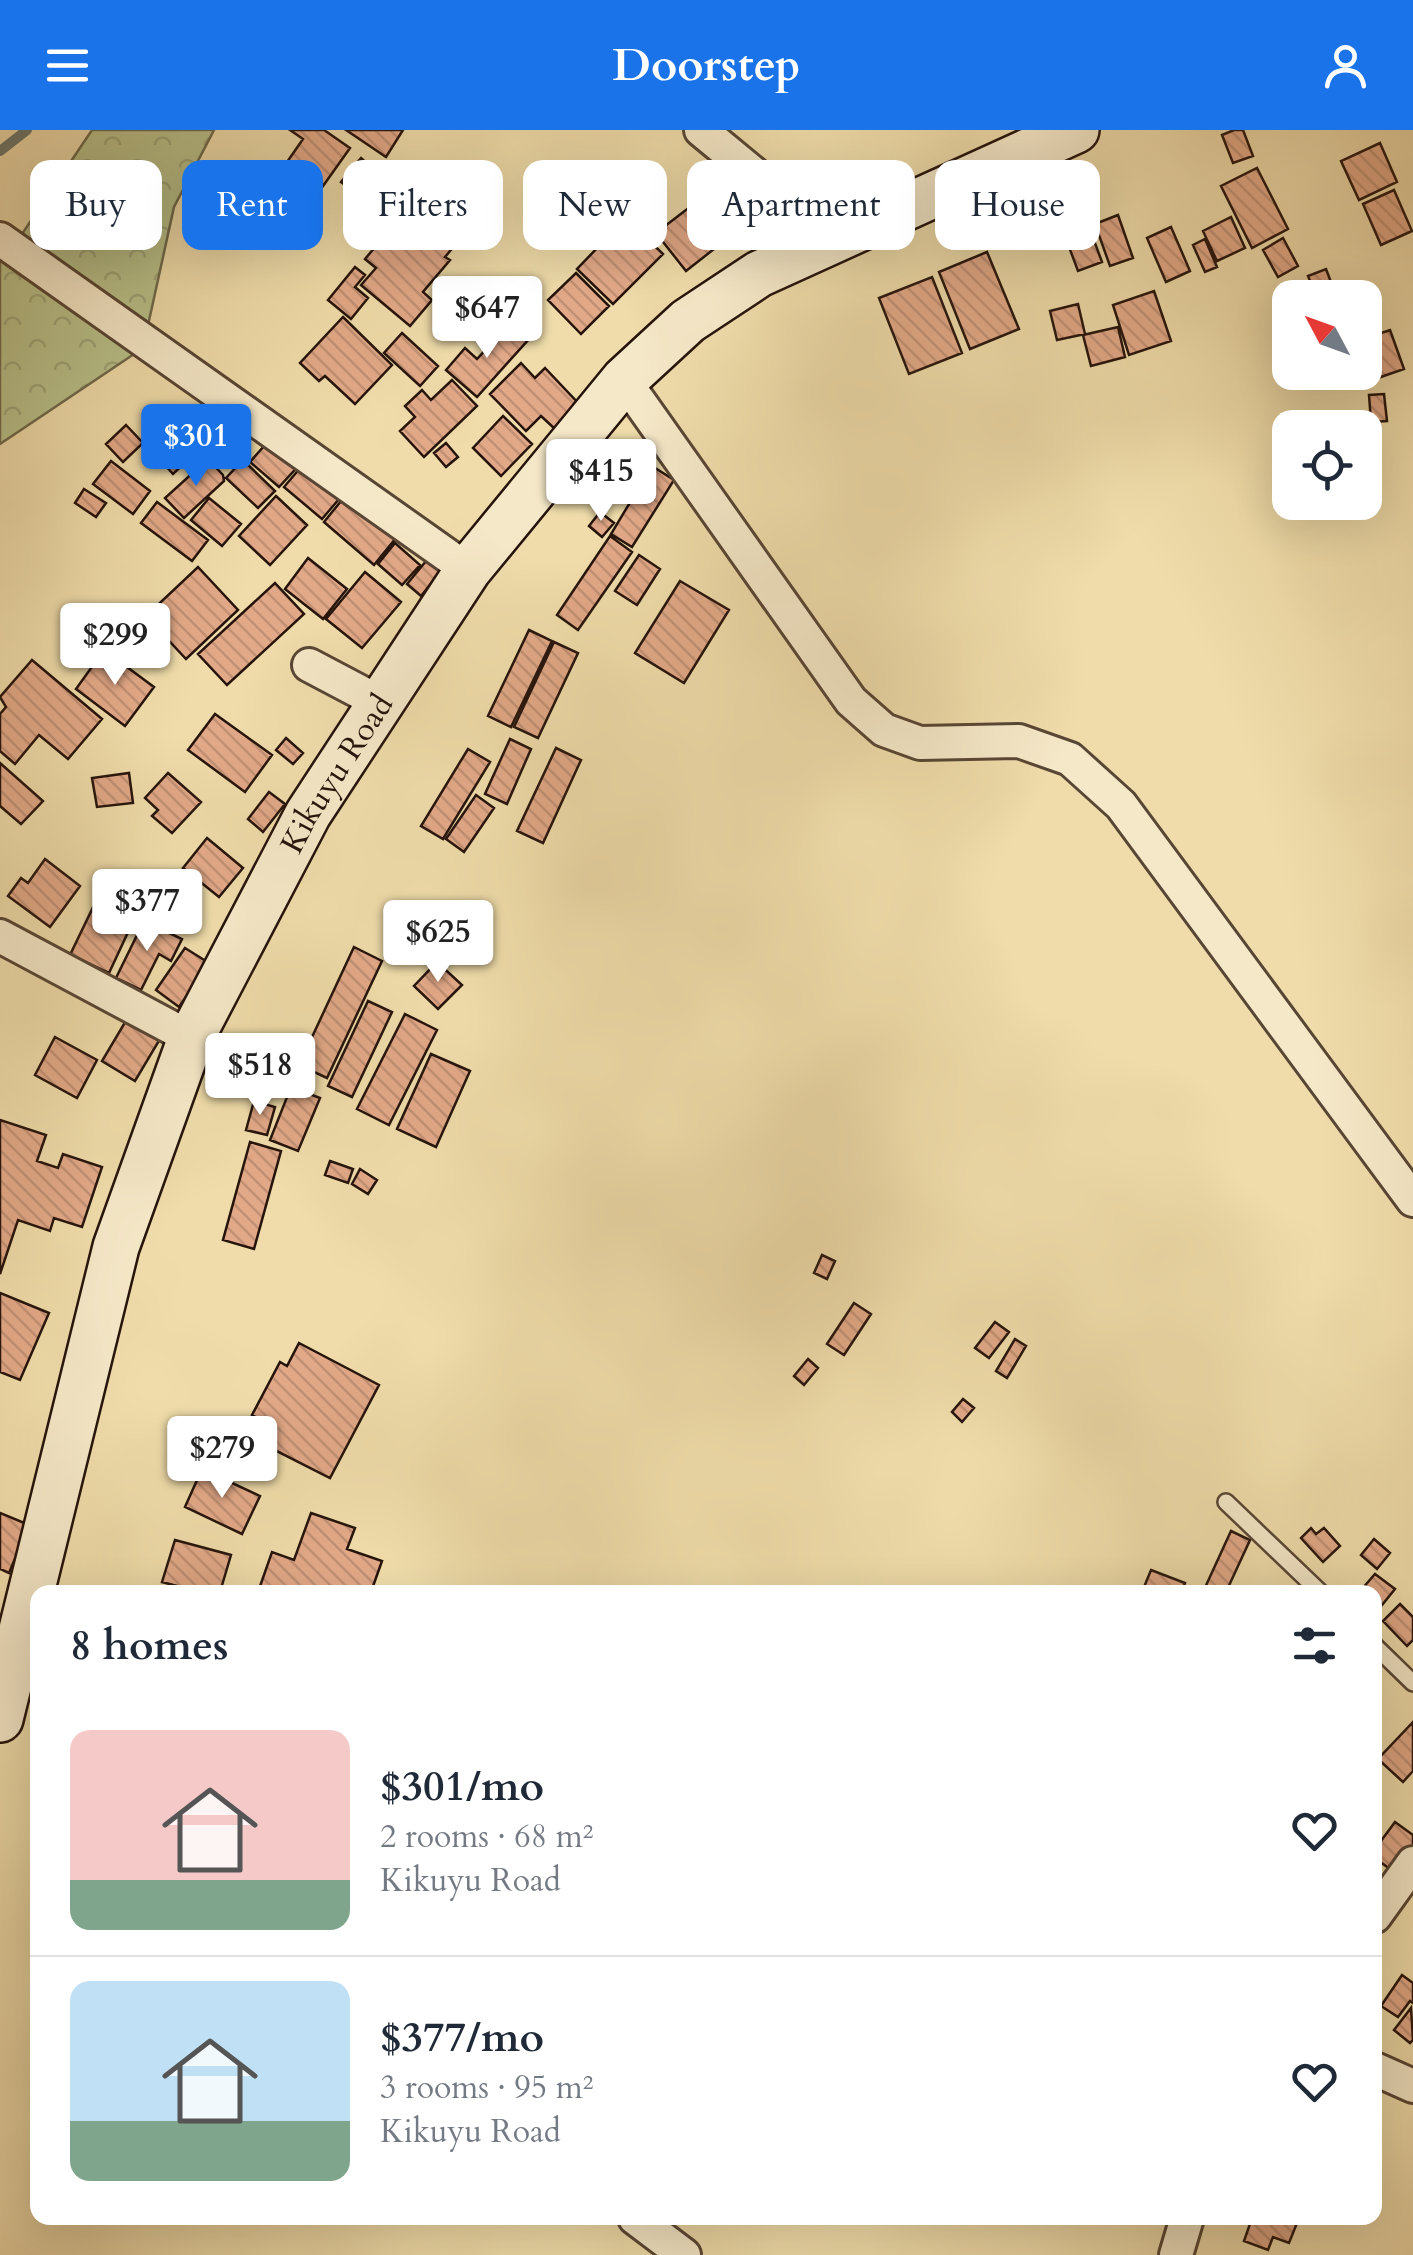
<!DOCTYPE html>
<html lang="en">
<head>
<meta charset="utf-8">
<style>
	body { margin:0; font-family:Cardo,serif; background:#f6f6f7; color:#1f2937; height:100vh; display:flex; flex-direction:column; font-size:38px; white-space:nowrap }
	* { box-sizing:border-box; margin:0 }
	p { font-size:32px; color:#747a83 }
	.icon { flex:none; width:55px; height:55px; fill:none; stroke:currentColor; stroke-width:2; stroke-linecap:round; stroke-linejoin:round }
	.map { position:relative; flex:1; overflow:hidden }
	.side { position:absolute; left:30px; top:1455px; width:1352px; height:640px; display:flex; flex-direction:column; background:#fff; border-radius:20px; box-shadow:0 10px 40px #0002 }
	.side>* { flex:none }
	.top-card { position:absolute; left:30px; top:30px; width:1355px; height:90px; display:flex; gap:20px }
	.needle { width:65px; rotate:311deg }
	.tools { position:absolute; left:1272px; top:150px; display:grid; gap:20px }
	.tools a { display:grid; place-items:center; width:110px; height:110px; border-radius:20px; background:#fff; box-shadow:0 10px 40px #0002; font-size:50px }
	.price { position:absolute; translate:-50% -85px; padding:0 22px; border-radius:10px; background:#fff; color:#222; font-size:32px; line-height:65px; filter:drop-shadow(0 2px 5px #0008) }
	.price::after { content:''; position:absolute; left:50%; top:60px; width:30px; height:22px; margin-left:-15px; background:inherit; clip-path:polygon(0 0,100% 0,50% 100%) }
	.price.on { background:#1a73e8; color:#fff }
	ul { padding:0; list-style:none }
	li { display:flex; align-items:center; gap:30px; height:250px; padding:0 40px }
	li+li { border-top:2px solid #e0e1e3 }
	li span { display:grid; place-items:center; flex:none; width:280px; height:200px; border-radius:20px; color:#555 }
	li>.icon { margin-inline-start:auto }
	span .icon { width:120px; height:120px; fill:#fffc; stroke-width:1 }
	li b { font-size:42px }
	h2 { display:flex; justify-content:space-between; align-items:center; height:120px; padding:0 40px; font-size:42px }
	.chip { padding:0 35px; border-radius:20px; background:#fff; box-shadow:0 10px 40px #0002; font-size:35px; line-height:90px }
	.chip.on { background:#1a73e8; color:#fff }
	header { display:flex; justify-content:space-between; align-items:center; height:130px; padding:0 40px; background:#1a73e8; color:#fff; font-size:45px; font-weight:700 }
	.map>svg:first-child { display:block }
</style>
</head>
<body>
<header><svg class="icon" aria-label="menu" viewBox="0 0 24 24"><path d="M4 6h16M4 12h16M4 18h16"/></svg>Doorstep<svg class="icon" aria-label="person" viewBox="0 0 24 24"><circle cx="12" cy="8" r="4"/><path d="M4 21q1-7 8-7t8 7"/></svg></header>
<div class="map">
<svg width="1413" height="2125" viewBox="0 0 1413 2125">
	<defs>
		<pattern id="forest-crowns" width="20" height="18" patternUnits="userSpaceOnUse" patternTransform="scale(2.5)"><rect width="20" height="18" fill="#b8c08a"/><path d="M2 6a3 3 0 1 1 6 0M12 15a3 3 0 1 1 6 0" fill="none" stroke="#9ea476"/></pattern>
		<pattern id="building-back-hatch" width="6" height="6" patternUnits="userSpaceOnUse" patternTransform="scale(2.5)"><rect width="6" height="6" fill="#e2a988"/><path d="M-1 5l2 2M0 0l6 6M5-1l2 2" fill="none" stroke="#c29174"/></pattern>
	</defs>
	<rect width="100%" height="100%" fill="#efdcaa"/>
	<filter id="stains"><feTurbulence type="fractalNoise" baseFrequency=".002" numOctaves="4"/><feColorMatrix values="0 0 0 0 .2 0 0 0 0 .09 0 0 0 0 .02 0 0 0 .5 -.17"/></filter>
	<radialGradient id="worn" r=".72"><stop offset=".6" stop-color="#630" stop-opacity="0"/><stop offset="1" stop-color="#630" stop-opacity=".3"/></radialGradient>
	<path fill="url(#forest-crowns)" stroke="#6f6a4b" stroke-width="2.5" d="M92,0H214L174,77L143,218L0,314V115L20,107Z"/>
	<g fill="none" stroke-linecap="round" stroke-linejoin="round">
		<path stroke="#6c786e" stroke-width="10" d="M0,21L27,0"/>
	</g>
	<path fill="url(#building-back-hatch)" stroke="#26140c" stroke-width="2.5" d="M290,0H324L350,18L311,73L276,48L303,9Z
		M346,0H403L386,27Z
		M1234,0H1243L1253,26L1233,33L1222,5Z
		M1380,13L1397,52L1359,70L1341,31Z
		M361,28L374,40L355,62L341,52Z
		M1257,38L1288,99L1252,118L1221,56Z
		M1394,60L1412,101L1381,115L1363,74Z
		M699,70L728,108L686,141L656,103Z
		M431,83L461,108L445,127L450,130L423,162L432,170L410,196L361,155L376,138L365,129L387,103L397,111L409,97L416,101Z
		M1118,85L1133,128L1110,136L1095,94Z
		M1231,87L1245,118L1217,131L1203,101Z
		M626,88L663,124L613,174L577,139Z
		M1086,89L1102,132L1078,141L1062,98Z
		M1171,97L1190,141L1166,152L1147,108Z
		M1283,108L1298,136L1278,147L1263,120Z
		M1205,109L1217,137L1205,142L1193,115Z
		M987,122L1019,199L970,219L939,142Z
		M355,137L365,145L355,157L368,168L351,189L328,170Z
		M1326,139L1337,168H1317L1308,146Z
		M576,143L609,176L581,204L548,170Z
		M932,147L962,223L909,244L879,168Z
		M1154,161L1171,211L1129,225L1113,175Z
		M1078,174L1085,204L1057,210L1050,181Z
		M343,187L392,235L355,274L325,246L319,251L300,233Z
		M511,192L529,209L477,267L446,240L465,218L477,229Z
		M1118,197L1125,227L1091,236L1083,205Z
		M1390,200L1404,239L1375,249L1366,208Z
		M402,203L438,236L420,256L384,223Z
		M521,233L535,248L545,238L580,275L555,299L541,286L526,301L490,264Z
		M452,250L477,276L424,327L400,301L415,287L405,276L422,260L431,270Z
		M1384,264L1387,291L1371,292L1369,265Z
		M503,286L532,314L501,346L473,318Z
		M176,292L200,319L173,344L149,317Z
		M126,295L143,313L123,332L106,314Z
		M273,306L302,332L279,357L250,332Z
		M446,313L458,327L446,337L434,323Z
		M634,328L644,335L621,363L611,355Z
		M208,329L223,345L224,351L184,388L165,368Z
		M243,330L275,361L258,378L226,348Z
		M307,330L345,362L322,389L284,357Z
		M111,331L150,361L133,384L93,354Z
		M652,336L674,350L632,417L611,404Z
		M84,359L106,373L96,387L75,373Z
		M350,360L400,403L374,435L324,392Z
		M276,366L307,395L270,435L239,406Z
		M209,368L241,394L222,416L191,390Z
		M157,372L208,410L192,431L141,393Z
		M600,382L614,393L602,407L589,396Z
		M610,406L632,422L578,500L557,485Z
		M395,413L420,435L402,455L378,434Z
		M432,424L446,435L421,466L407,454Z
		M639,425L660,439L637,475L615,461Z
		M308,428L347,459L323,489L285,459Z
		M198,437L238,480L186,529L146,486Z
		M365,442L401,472L362,518L326,489Z
		M680,451L729,480L684,553L635,523Z
		M275,453L304,484L227,555L198,524Z
		M529,500L552,511L511,597L488,586Z
		M554,512L578,523L538,608L514,597Z
		M104,520L154,557L125,596L76,559Z
		M32,530L102,589L68,629L39,605L15,634L0,621V584L6,577L0,567Z
		M215,584L272,625L245,662L188,620Z
		M286,608L303,623L293,634L276,620Z
		M510,609L531,619L507,674L485,664Z
		M556,618L581,630L543,713L517,701Z
		M468,619L490,632L443,709L421,696Z
		M0,633L43,671L21,694L0,676Z
		M129,643L133,673L97,677L92,648Z
		M168,643L201,672L172,703L152,686L158,680L145,668Z
		M269,662L285,674L263,702L248,689Z
		M476,665L494,678L464,722L446,709Z
		M207,708L243,738L219,767L183,738Z
		M45,729L80,756L50,797L8,766L21,748L28,753Z
		M98,767L136,785L109,843L70,825Z
		M144,791L182,809L171,831L159,824L141,860L116,848Z
		M354,817L382,831L327,948L299,935Z
		M185,818L209,833L179,877L156,860Z
		M437,832L462,855L438,879L414,856Z
		M368,871L392,882L352,967L328,956Z
		M405,884L437,900L389,995L357,979Z
		M127,889L160,909L135,951L102,931Z
		M55,907L97,930L77,968L35,945Z
		M431,924L470,941L436,1017L397,999Z
		M291,957L320,968L298,1021L270,1010Z
		M254,971L275,977L267,1005L246,1000Z
		M0,990L46,1005L37,1031L58,1038L63,1024L102,1037L82,1097L54,1088L50,1101L18,1090L0,1144Z
		M250,1012L281,1021L254,1119L223,1110Z
		M330,1031L353,1039L348,1053L325,1045Z
		M360,1039L377,1050L368,1064L352,1054Z
		M822,1125L835,1131L827,1149L814,1143Z
		M0,1163L49,1183L20,1250L0,1242Z
		M854,1173L871,1184L844,1225L827,1214Z
		M995,1192L1009,1202L989,1228L975,1218Z
		M1015,1209L1026,1216L1007,1248L996,1241Z
		M299,1213L379,1255L330,1348L253,1309L263,1291L252,1285L280,1232L287,1236Z
		M808,1229L818,1238L804,1255L794,1246Z
		M963,1269L974,1278L962,1292L952,1282Z
		M202,1339L260,1366L242,1404L185,1377Z
		M0,1383L29,1395L9,1443L0,1439Z
		M311,1383L355,1398L347,1419L382,1431L371,1462H258L272,1422L294,1430Z
		M1311,1398L1316,1404L1324,1398L1340,1416L1323,1432L1301,1408Z
		M1231,1401L1250,1410L1226,1462H1203Z
		M1374,1409L1390,1423L1377,1439L1361,1425Z
		M175,1410L231,1425L220,1462H200L162,1452Z
		M1151,1440L1185,1453L1182,1462H1142Z
		M1375,1444L1395,1459L1382,1475L1375,1470V1462L1362,1459Z
		M1400,1474L1413,1487V1510L1407,1516L1383,1491Z
		M1413,1592V1641L1403,1652L1378,1629Z
		M1395,1692L1413,1705V1716L1394,1742L1375,1728V1719Z
		M1402,1845L1413,1853V1873L1410,1871L1398,1887L1381,1876Z
		M1411,1878L1413,1910L1410,1913L1394,1900Z
		M1235,2088H1299L1289,2113L1273,2107L1268,2120L1244,2111L1250,2094Z"/>
	<g fill="none" stroke-linecap="round" stroke-linejoin="round">
		<g stroke="#584634" stroke-width="20">
			<path id="service" d="M1226,1372L1320,1462
				M1375,1516L1413,1553"/>
		</g>
		<g stroke="#584634" stroke-width="38">
			<path id="minor" d="M701,0L834,110
				M0,109L468,440
				M624,250L851,571L884,600L920,613L1019,611L1070,629L1121,675L1413,1070
				M309,535L381,573
				M0,806L191,908
				M1375,1786L1413,1733
				M1375,1939L1413,1956
				M635,2088L684,2125
				M1176,2125L1187,2088"/>
		</g>
		<g stroke="#26140c" stroke-width="50">
			<g id="secondary">
				<path id="s1" d="M0,1589L116,1117L191,908L308,684L468,440L624,250L688,191L759,144L1076,0"/>
			</g>
		</g>
		<use href="#service" stroke="#f5e8c8" stroke-width="15"/>
		<use href="#minor" stroke="#f5e8c8" stroke-width="32"/>
		<use href="#secondary" stroke="#f5e8c8" stroke-width="45"/>
	</g>
	<g text-anchor="middle" stroke-width="8" stroke-linejoin="round" paint-order="stroke">
		<g font-size="32" fill="#26140c" stroke="#f5e8c8">
			<text dy="11" stroke="none"><textPath href="#s1" startOffset="1010">Kikuyu Road</textPath></text>
		</g>
	</g>
	<rect width="100%" height="100%" filter="url(#stains)"/>
	<rect width="100%" height="100%" fill="url(#worn)"/>
</svg>
<div class="tools">
<a><svg class="needle" viewBox="-14 -14 28 28"><path d="M0-13l5 13h-10z" fill="#e53935"/><path d="M0 13l5-13h-10z" fill="#747a83"/></svg></a>
<a><svg class="icon" aria-label="locate" viewBox="0 0 24 24"><circle cx="12" cy="12" r="6"/><path d="M12 2v4M12 18v4M2 12h4M18 12h4"/></svg></a>
</div>
<b class="price" style="left:487px;top:231px">$647</b>
<b class="price on" style="left:196px;top:359px">$301</b>
<b class="price" style="left:601px;top:394px">$415</b>
<b class="price" style="left:115px;top:558px">$299</b>
<b class="price" style="left:147px;top:824px">$377</b>
<b class="price" style="left:438px;top:855px">$625</b>
<b class="price" style="left:260px;top:988px">$518</b>
<b class="price" style="left:222px;top:1371px">$279</b>
<div class="top-card">
<a class="chip">Buy</a>
<a class="chip on">Rent</a>
<a class="chip">Filters</a>
<a class="chip">New</a>
<a class="chip">Apartment</a>
<a class="chip">House</a>
</div>
<section class="side">
<h2>8 homes<svg class="icon" aria-label="filters" viewBox="0 0 24 24"><path d="M4 7h16M4 17h16"/><circle cx="9" cy="7" r="2"/><circle cx="15" cy="17" r="2"/></svg></h2>
<ul>
<li><span style="background:linear-gradient(#f6c9c9 75%,#7fa58c 0)"><svg class="icon" aria-label="home" viewBox="0 0 24 24"><path d="M3 11l9-7 9 7M6 9v11h12V9"/></svg></span><div><b>$301/mo</b><p>2 rooms · 68 m²</p><p>Kikuyu Road</p></div><svg class="icon" aria-label="heart" viewBox="0 0 24 24"><path d="M12 20l-8-8c-3-5 5-10 8-4 3-6 11-1 8 4z"/></svg></li>
<li><span style="background:linear-gradient(#bfe0f5 70%,#7fa58c 0)"><svg class="icon" aria-label="home" viewBox="0 0 24 24"><path d="M3 11l9-7 9 7M6 9v11h12V9"/></svg></span><div><b>$377/mo</b><p>3 rooms · 95 m²</p><p>Kikuyu Road</p></div><svg class="icon" aria-label="heart" viewBox="0 0 24 24"><path d="M12 20l-8-8c-3-5 5-10 8-4 3-6 11-1 8 4z"/></svg></li>
</ul>
</section>
</div>
</body>
</html>
